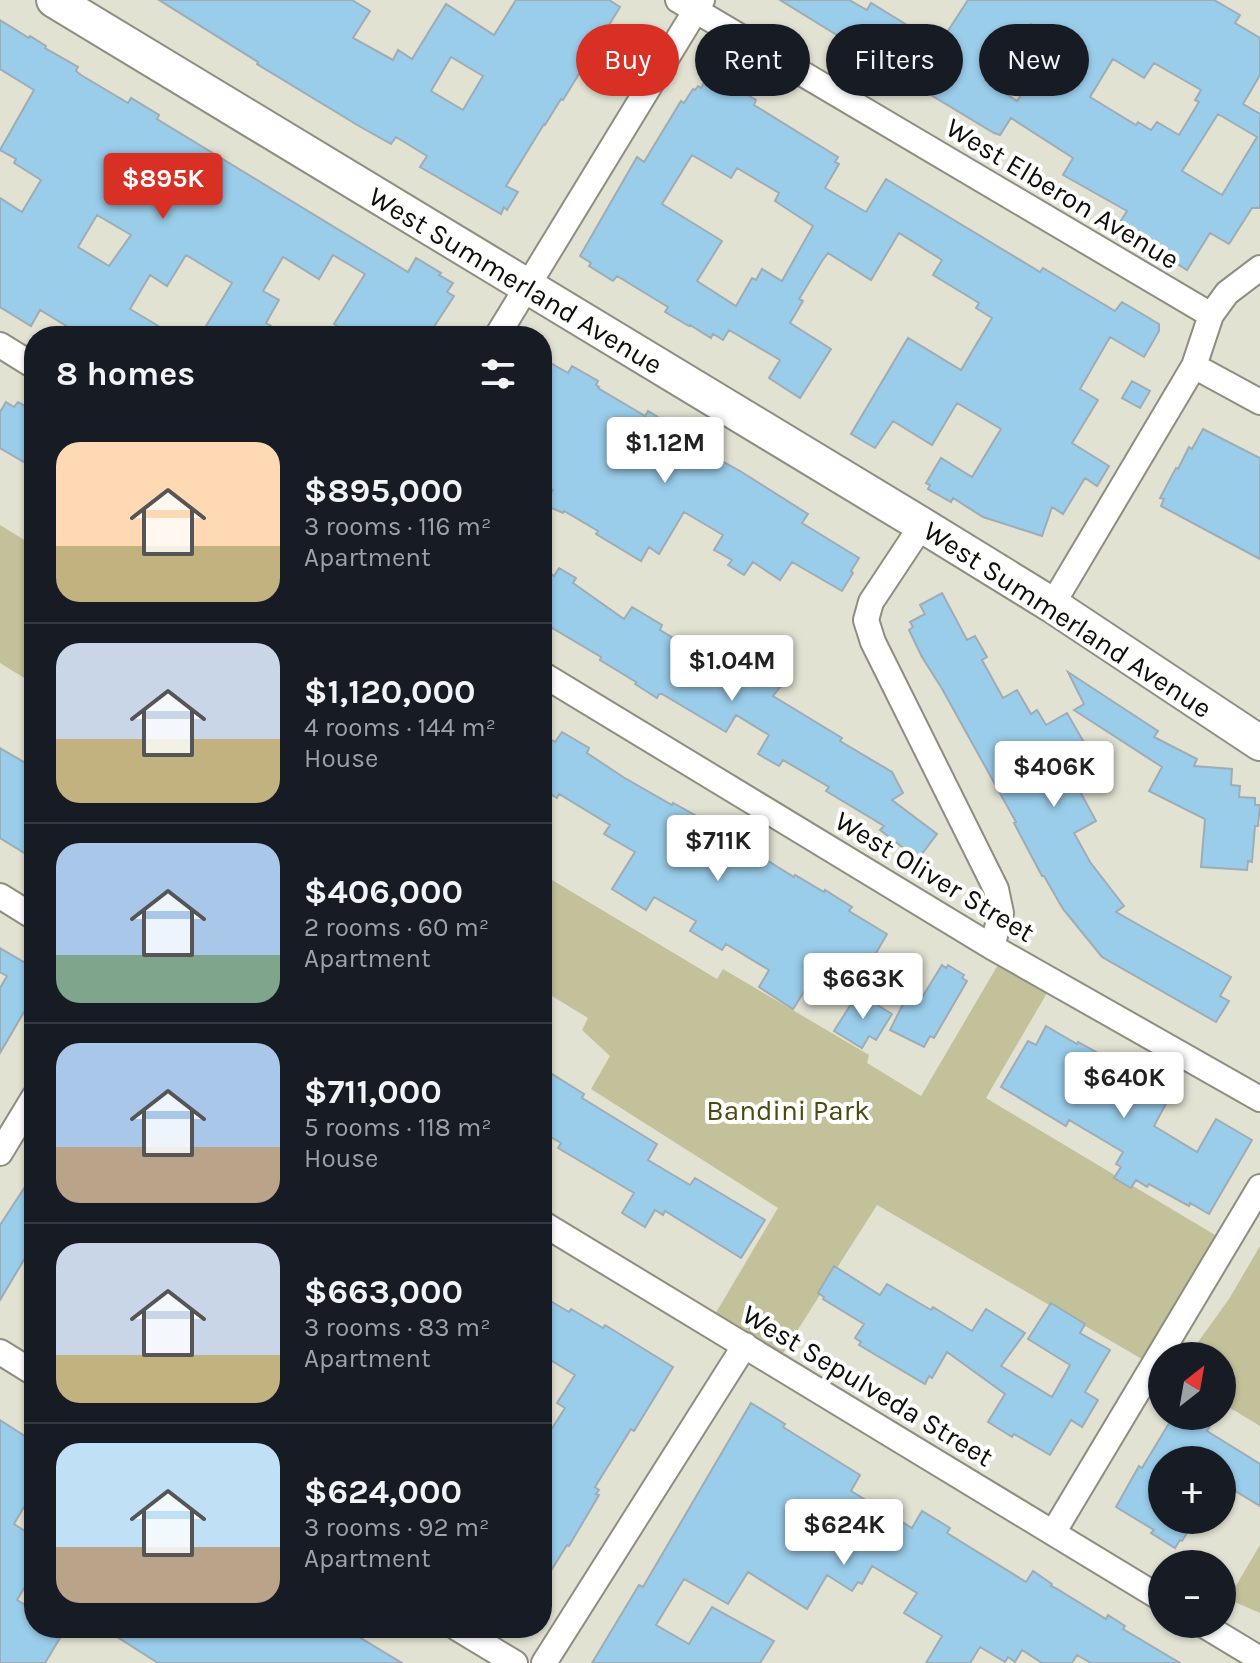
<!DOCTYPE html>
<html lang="en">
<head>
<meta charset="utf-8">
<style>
	body { margin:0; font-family:Karla,sans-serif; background:#20242c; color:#f1f3f6; height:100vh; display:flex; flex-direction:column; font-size:30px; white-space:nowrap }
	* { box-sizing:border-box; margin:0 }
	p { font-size:26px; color:#9ea1a6 }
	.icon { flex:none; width:44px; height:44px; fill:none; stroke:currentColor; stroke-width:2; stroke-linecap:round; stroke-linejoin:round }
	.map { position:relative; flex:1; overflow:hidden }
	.drawer { position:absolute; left:24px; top:326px; width:528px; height:1312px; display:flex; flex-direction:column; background:#171b24; border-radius:32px; box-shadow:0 2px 6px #0004 }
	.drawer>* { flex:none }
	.hud { position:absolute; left:576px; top:24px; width:564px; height:72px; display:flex; gap:16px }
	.needle { width:52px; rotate:31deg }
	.controls { position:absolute; left:1148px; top:1342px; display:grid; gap:16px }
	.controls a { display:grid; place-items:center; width:88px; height:88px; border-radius:50%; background:#171b24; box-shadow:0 2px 6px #0004; font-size:40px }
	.price { position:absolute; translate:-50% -68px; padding:0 18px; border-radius:8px; background:#fff; color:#222; font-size:26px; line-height:52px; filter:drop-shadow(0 2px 4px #0008) }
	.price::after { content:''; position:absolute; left:50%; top:48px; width:24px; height:18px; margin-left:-12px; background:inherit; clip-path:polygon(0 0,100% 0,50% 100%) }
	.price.active { background:#d93025; color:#fff }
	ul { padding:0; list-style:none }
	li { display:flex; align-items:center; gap:24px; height:200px; padding:0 32px }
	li+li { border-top:2px solid #363941 }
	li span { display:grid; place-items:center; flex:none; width:224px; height:160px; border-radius:24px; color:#555 }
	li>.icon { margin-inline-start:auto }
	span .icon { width:96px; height:96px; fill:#fffc; stroke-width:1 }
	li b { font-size:34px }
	h2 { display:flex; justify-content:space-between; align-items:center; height:96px; padding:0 32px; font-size:34px }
	.tag { padding:0 28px; border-radius:36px; background:#171b24; box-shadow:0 2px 6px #0004; font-size:28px; line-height:72px }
	.tag.active { background:#d93025; color:#fff }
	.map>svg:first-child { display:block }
</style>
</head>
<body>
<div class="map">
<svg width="1260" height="1663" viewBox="0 0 1260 1663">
	<rect width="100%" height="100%" fill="#e2e2d3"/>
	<path fill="#c2c19a" d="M0,525L34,546V684L0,663Z
		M542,874L717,979L723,969L869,1055L867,1063L921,1096L1002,958L1051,986L986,1098L1220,1238L1147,1362L877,1205L778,1361L711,1321L778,1208L591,1089L610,1056L582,1030L588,1018L542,990Z
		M1260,1246V1426L1222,1403V1356H1188L1229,1299Z
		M1260,1545V1613L1228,1599Z"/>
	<path fill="#9acdea" stroke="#9eacb5" stroke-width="2" fill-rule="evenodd" d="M159,0H352L370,11L353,38L393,60L398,50L412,59L446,4L494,35L516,0H609L620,7L563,100L561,99L545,125L544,124L506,186L518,192L507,210L504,207L501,214L420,167L427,156L396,137L391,144L359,126L257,64L258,62ZM451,57L483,76L463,110L431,91Z
		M780,0H849L867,10L871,3L925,36L930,29L944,37L968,0H1214L1240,15L1235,23L1260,38V75L1243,104L1260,114V208H1252L1229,244L1210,233L1187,270L1165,256L1167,253L1119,224L1127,211L1063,175L1073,158L1011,118L1000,135L994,133L873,60L874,58ZM1031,24L1073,49L1053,82L1036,72L1017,101L985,80L1007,45L1016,50ZM1113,59L1144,78L1154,63L1201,90L1195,100L1199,102L1179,135L1157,122L1151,130L1138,122L1136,125L1090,97ZM1218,114L1257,137L1222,195L1182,171Z
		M0,20L29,38L30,36L46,46L45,48L78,67L76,71L81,75L128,103L131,98L159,115L157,119L408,272L416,258L441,273L439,275L453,283L447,292L454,296L428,336H354L334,324L365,274L333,255L319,279L283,257L263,291L279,300L266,323L288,336H200L232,283L186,255L167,286L150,275L130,309L175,336H83L40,310L31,326L0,307V198L22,212L41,180L14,163L16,159L0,150L34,90L0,69ZM97,215L131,235L109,266L78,247Z
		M715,76L756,100L754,105L838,157L835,162L839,164L825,188L866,212L886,179L1040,272L1043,268L1115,311L1122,302L1159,324V331L1144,357L1110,337L1080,389L1098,400L1072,443L1109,466L1097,486L1085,478L1063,514L1052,507L1042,536L983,517L953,498L951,502L928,489L930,485L926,483L941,458L972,477L1001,429L957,403L932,445L893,421L875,448L851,434L908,338L961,370L992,318L976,308L979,303L933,275L942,260L899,233L871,280L828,253L822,261L799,299L803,301L790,323L831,349L800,398L769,378L780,360L729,330L723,340L713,334L711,338L690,325L689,326L665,312L668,307L617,276L613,281L589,266L591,263L580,256L637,157L644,162L681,101L684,103L693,89L695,90L698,86L701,88L704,82L707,84ZM692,155L731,178L737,168L779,193L775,201L813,226L782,281L762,269L756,280L752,278L736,306L697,281L722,241L662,204Z
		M542,358L568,373L572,366L598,381L596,385L599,387L598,388L645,416L648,411L674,427L671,433L740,471L808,514L802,523L859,558L851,571L853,573L842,591L792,562L780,580L753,562L744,575L728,565L732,560L714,550L723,535L684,512L659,554L649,547L641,561L596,534L598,531L564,511L563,513L545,505L553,490L542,484Z
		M1132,381L1150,391L1140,408L1122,398Z
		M6,402L14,407L18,402L34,411V418L26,431L34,436V468L0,448V412Z
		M1203,429L1260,458V559L1161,506L1164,499L1160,498L1176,468L1178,469L1189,447L1192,449Z
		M559,568L576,578L573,583L624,619L632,607L662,625L660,630L678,641L690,673L704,649L741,671L760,647L776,659L769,669L785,681L773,696L842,738L840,741L892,772L903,793L892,800L937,834L918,859L880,830L884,826L826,791L829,787L783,760L779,766L758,754L769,735L736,715L726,732L662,694H659L657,698L635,684L636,682L600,660L601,657L542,622V586L550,573L554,576Z
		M942,593L967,640L975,636L987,657L982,660L1003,698L1017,690L1031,714L1037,710L1046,725L1067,713L1100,770L1076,784L1096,821L1074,833L1090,862L1124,906L1116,912L1231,977L1220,996L1229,1001L1216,1022L1102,957L1063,909L1044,876H1042L1014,823L1016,822L941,687L922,657L909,630L913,627L910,622L925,614L920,605Z
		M1068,672L1158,731L1154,737L1197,759L1194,766L1232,769L1231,785L1240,786L1239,797L1255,798V805H1260L1258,826H1255L1252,862L1248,861L1247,870L1201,867L1205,819L1149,791L1162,767L1074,710L1084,704Z
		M562,732L589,748L587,753L623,777L672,805L673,803L700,818L694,829L707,837L705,841L736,857L737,855L744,859L747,853L750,855L752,851L794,877L795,875L824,892L825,890L852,907L849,911L887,934L849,1000L812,979L793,1009L759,987L769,970L726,944L722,950L690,931L696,921L654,897L646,910L612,889L635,852L604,834L610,825L559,794L557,798L542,789V734L555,742Z
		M0,748L34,768V859L0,838Z
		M0,948L34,968V995L0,1053V988L7,976L0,972Z
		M942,965L946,968L948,965L964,975L962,978L967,981L934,1038L930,1036L924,1047L890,1030L906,998L918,1004Z
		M858,993L892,1014L876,1040L869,1036L862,1048L834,1031Z
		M1046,1026L1077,1044L1078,1042L1130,1071L1127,1076L1132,1079L1168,1100L1154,1126L1197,1152L1216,1119L1252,1140L1209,1214L1190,1203L1189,1206L1149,1184L1147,1187L1136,1180L1131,1188L1114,1178L1121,1167L1116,1164L1123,1152L1069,1120L1066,1126L1001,1087L1028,1041L1036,1045Z
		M542,1074L550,1078L552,1074L584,1094L582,1098L657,1144L648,1160L690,1185L695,1178L765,1220L741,1258L665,1211L663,1215L655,1210L645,1227L622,1213L634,1193L558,1148L561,1143L542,1132Z
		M34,1173V1243L0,1300V1225Z
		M834,1266L880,1295L887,1284L931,1310L933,1307L972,1331L986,1309L1025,1333L1001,1366L1052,1397L1070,1365L1028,1339L1051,1303L1085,1324L1080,1333L1110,1350L1085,1392L1098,1400L1082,1427L1071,1420L1050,1455L1014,1434L1012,1437L988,1422L1005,1394L947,1352L932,1378L929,1376L925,1384L859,1345L861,1342L855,1338L864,1324L823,1299L824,1297L818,1293Z
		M542,1296L569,1312L571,1309L603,1328L605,1325L673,1367L634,1431L631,1429L595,1487L599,1490L596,1494L599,1495L569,1546L567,1545L542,1585V1444L565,1408L557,1403L575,1375L542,1355Z
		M751,1403L785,1424L783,1427L860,1475L851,1491L912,1528L922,1511L950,1528L947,1533L1026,1582L1033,1571L1052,1584L1051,1586L1057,1589L1106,1619L1108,1615L1125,1626L1123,1629L1180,1663H1091L1077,1655L1072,1663H1042L1022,1650L1015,1662L1008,1657L1005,1662L980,1647L970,1663H926L942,1636L904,1613L917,1593L872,1566L862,1584L858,1582L852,1591L827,1575L807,1609L748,1572L728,1604L684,1579L656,1625L689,1644L712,1607L774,1641L760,1663H592L639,1585L643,1587Z
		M1187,1416H1216L1207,1431L1260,1464V1506L1222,1483V1460H1162V1520H1195L1182,1541L1180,1540L1175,1548L1151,1533L1154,1530L1116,1507L1139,1466L1142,1468L1171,1420L1181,1426Z
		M0,1420L34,1442V1490L14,1524L34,1537V1572L17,1600L34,1610V1628H66L45,1663H0Z
		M103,1628H344L402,1663H158Z"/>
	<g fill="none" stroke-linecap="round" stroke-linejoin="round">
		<g stroke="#8e8d7f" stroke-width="28">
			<path id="minor" d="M678,0L1211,315
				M497,336L702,0
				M0,345L34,366
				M1194,366L1260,402
				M922,525L871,602L866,620L873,642L996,889L1001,913L992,947
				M1052,605L1194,366L1211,315L1227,293L1260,268
				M542,674L992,947L1260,1099
				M0,896L34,917
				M0,1153L34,1097
				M542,1223L1162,1599
				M0,1352L34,1373
				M1053,1533L1260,1187
				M1202,1624L1260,1659
				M457,1628L515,1663
				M544,1663L745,1345"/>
		</g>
		<g stroke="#8e8d7f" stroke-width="38">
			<path id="secondary" d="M54,0L922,525L1052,605L1260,743"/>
		</g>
		<use href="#minor" stroke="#fff" stroke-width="24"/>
		<use href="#secondary" stroke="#fff" stroke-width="34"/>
	</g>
	<g text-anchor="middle" stroke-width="8" stroke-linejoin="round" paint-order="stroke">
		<g font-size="28" fill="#0f0f0a" stroke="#fff">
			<text transform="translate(1063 193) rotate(31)" y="10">West Elberon Avenue</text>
			<text transform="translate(516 280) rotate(31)" y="10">West Summerland Avenue</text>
			<text transform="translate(1068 619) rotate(33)" y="10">West Summerland Avenue</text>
			<text transform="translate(935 876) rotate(31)" y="10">West Oliver Street</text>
			<text transform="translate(868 1385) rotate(31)" y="10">West Sepulveda Street</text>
		</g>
		<g font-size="28" fill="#4d4a0e" stroke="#fff">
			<text x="788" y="1120">Bandini Park</text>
		</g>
	</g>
</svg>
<div class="controls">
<a><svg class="needle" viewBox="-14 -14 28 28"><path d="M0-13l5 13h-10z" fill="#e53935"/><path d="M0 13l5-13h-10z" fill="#9ea1a6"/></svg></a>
<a>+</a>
<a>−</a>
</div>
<b class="price active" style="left:163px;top:221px">$895K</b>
<b class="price" style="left:665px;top:485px">$1.12M</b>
<b class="price" style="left:732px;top:703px">$1.04M</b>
<b class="price" style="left:1054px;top:809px">$406K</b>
<b class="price" style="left:718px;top:883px">$711K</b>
<b class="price" style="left:863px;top:1021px">$663K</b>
<b class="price" style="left:1124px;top:1120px">$640K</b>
<b class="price" style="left:844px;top:1567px">$624K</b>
<div class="hud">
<a class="tag active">Buy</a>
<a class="tag">Rent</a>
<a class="tag">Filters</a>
<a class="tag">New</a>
</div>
<section class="drawer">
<h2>8 homes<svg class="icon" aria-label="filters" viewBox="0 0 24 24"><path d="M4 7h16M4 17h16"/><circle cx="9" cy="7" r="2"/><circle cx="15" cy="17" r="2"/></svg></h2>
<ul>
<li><span style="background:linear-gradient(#ffd9b3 65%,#c2b280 0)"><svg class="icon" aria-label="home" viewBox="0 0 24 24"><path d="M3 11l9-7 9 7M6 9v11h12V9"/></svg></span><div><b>$895,000</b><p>3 rooms · 116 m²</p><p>Apartment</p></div></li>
<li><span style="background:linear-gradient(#c9d6e8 60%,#c2b280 0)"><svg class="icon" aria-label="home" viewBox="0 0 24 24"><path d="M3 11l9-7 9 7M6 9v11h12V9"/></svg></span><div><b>$1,120,000</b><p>4 rooms · 144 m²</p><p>House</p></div></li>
<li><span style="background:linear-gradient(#a9c7e8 70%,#7fa58c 0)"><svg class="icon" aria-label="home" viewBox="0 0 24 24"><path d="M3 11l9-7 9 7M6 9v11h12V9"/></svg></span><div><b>$406,000</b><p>2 rooms · 60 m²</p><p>Apartment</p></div></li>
<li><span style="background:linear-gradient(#a9c7e8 65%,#b9a48a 0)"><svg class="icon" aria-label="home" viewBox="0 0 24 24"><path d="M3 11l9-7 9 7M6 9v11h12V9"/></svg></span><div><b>$711,000</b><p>5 rooms · 118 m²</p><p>House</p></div></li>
<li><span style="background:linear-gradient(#c9d6e8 70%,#c2b280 0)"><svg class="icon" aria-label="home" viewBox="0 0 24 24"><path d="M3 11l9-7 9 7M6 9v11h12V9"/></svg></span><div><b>$663,000</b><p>3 rooms · 83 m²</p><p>Apartment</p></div></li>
<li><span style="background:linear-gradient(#bfe0f5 65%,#b9a48a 0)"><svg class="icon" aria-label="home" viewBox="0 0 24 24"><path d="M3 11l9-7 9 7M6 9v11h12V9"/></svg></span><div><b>$624,000</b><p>3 rooms · 92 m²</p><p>Apartment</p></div></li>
</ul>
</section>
</div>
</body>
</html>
